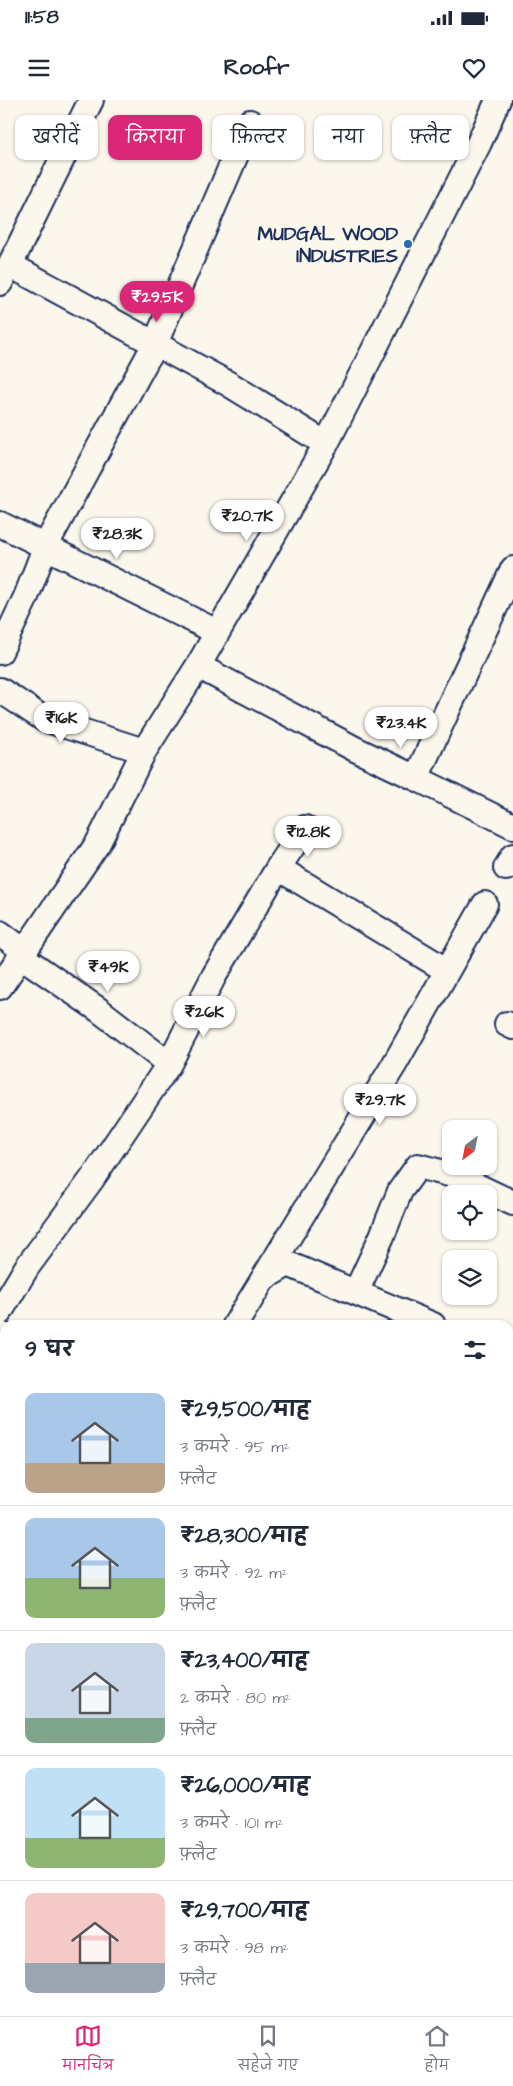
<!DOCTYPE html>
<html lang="hi">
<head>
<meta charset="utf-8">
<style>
	body { margin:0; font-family:"Architects Daughter","Playpen Sans Deva",sans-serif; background:#f6f6f7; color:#1f2937; height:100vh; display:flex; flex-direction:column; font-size:19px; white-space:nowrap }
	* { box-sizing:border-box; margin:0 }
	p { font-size:16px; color:#747a83 }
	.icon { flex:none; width:28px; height:28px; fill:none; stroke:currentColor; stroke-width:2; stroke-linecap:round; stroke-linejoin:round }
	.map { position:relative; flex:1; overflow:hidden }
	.panel { position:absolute; left:0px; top:1220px; width:514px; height:696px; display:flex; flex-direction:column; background:#fff; border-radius:15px 15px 0 0; box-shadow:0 1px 4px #0004 }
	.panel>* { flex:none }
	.hud { position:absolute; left:15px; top:15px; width:484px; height:45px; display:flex; gap:10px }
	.needle { width:32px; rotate:212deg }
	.controls { position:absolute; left:442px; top:1020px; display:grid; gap:10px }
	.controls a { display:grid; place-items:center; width:55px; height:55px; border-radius:10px; background:#fff; box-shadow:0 1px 4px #0004; font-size:25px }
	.price { position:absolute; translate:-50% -42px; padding:0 11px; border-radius:18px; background:#fff; color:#222; font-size:16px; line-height:32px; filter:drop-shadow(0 1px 2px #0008) }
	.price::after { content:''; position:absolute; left:50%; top:30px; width:15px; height:11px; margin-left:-8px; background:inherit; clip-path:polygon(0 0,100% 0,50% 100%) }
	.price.active { background:#db2777; color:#fff }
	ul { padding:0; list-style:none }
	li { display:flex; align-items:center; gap:15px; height:125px; padding:0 25px }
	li+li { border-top:1px solid #e0e1e3 }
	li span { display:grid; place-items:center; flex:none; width:140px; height:100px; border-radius:10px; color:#555 }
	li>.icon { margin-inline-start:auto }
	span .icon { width:60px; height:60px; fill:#fffc; stroke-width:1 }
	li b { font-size:21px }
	h2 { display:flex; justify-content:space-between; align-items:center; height:60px; padding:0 25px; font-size:21px }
	.tag { padding:0 18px; border-radius:10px; background:#fff; box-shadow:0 1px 4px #0004; font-size:18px; line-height:45px }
	.tag.active { background:#db2777; color:#fff }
	.status { display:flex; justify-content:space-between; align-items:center; height:35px; padding:0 25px; background:#fff; direction:ltr }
	.status svg { height:14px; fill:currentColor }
	header { display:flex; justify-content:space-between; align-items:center; height:65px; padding:0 25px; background:#fff; font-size:22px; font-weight:700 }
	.menu { display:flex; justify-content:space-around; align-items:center; height:70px; border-top:1px solid #e0e1e3; background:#fff; font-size:14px; color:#747a83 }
	.menu a { display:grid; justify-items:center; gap:2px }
	.menu .active { color:#db2777 }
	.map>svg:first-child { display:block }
</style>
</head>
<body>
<div class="status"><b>11:58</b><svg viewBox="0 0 49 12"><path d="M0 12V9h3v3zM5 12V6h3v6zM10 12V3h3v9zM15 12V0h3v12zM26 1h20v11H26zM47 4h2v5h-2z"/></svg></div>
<header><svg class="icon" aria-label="menu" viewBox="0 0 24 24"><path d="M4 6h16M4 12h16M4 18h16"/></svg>Roofr<svg class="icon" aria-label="heart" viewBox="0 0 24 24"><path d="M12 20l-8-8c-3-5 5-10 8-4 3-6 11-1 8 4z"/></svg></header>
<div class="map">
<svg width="513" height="1916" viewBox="0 0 513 1916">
	<rect width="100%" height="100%" fill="#fbf7ec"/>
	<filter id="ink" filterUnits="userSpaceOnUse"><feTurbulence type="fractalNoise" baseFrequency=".02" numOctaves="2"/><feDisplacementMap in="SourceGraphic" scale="10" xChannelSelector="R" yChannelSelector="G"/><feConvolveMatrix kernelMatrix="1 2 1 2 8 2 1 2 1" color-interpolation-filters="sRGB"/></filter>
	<g filter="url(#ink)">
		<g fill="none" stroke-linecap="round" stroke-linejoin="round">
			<g stroke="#1b2f5e" stroke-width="28">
				<path id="minor" d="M10,165L91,0
					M0,183L10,165L229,284L326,344
					M0,424L217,532
					M0,552L26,497L46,445L155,244L250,22
					M198,566L355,649L416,678L513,469
					M0,590L44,619L144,651
					M416,678L513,726
					M278,768L305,728
					M506,768L513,756
					M0,833L24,851
					M21,856L99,910L169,964
					M0,887L98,743L144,651L198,566L326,344L479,43L498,0
					M507,924L513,927
					M264,1178L288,1164L433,1225
					M356,1192L382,1136L400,1091L418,1066L456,1076L513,1103
					M0,1212L27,1167L92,1079L169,964L214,876L278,768L446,870
					M235,1225L394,965L485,804
					M509,1259L513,1260
					M0,1498L5,1501
					M509,1610L513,1600
					M0,1675L5,1679
					M0,1725L5,1716
					M0,1848L5,1846
					M505,1911L513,1915
					M189,1916L190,1911
					M373,1916L375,1911"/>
			</g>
			<g stroke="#1b2f5e" stroke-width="31">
				<path id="tertiary" d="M0,1236L5,1238
					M509,1472L513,1474"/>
			</g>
			<use href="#minor" stroke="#fbf7ec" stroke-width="24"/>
			<use href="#tertiary" stroke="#fbf7ec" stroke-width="28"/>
		</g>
	</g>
	<circle fill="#1f6fb2" stroke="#fbf7ec" stroke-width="2" cx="408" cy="144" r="5"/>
	<g text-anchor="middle" stroke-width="4" stroke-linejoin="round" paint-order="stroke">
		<g font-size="19" font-weight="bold" fill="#1b2f5e" stroke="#fbf7ec" text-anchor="end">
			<text x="398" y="140">MUDGAL WOOD<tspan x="398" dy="22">INDUSTRIES</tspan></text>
		</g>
	</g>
</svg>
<div class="controls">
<a><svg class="needle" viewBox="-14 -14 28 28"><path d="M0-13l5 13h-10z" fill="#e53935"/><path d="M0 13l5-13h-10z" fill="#747a83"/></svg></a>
<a><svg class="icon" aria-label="locate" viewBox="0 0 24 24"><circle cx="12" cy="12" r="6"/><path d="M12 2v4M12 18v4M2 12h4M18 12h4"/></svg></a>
<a><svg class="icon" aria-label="layers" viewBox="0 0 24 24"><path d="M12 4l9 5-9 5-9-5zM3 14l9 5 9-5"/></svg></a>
</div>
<b class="price active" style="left:157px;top:223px">₹29.5K</b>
<b class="price" style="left:247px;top:442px">₹20.7K</b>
<b class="price" style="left:117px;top:460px">₹28.3K</b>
<b class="price" style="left:61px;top:644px">₹16K</b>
<b class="price" style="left:401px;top:649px">₹23.4K</b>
<b class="price" style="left:308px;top:758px">₹12.8K</b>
<b class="price" style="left:108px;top:893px">₹49K</b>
<b class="price" style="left:204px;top:938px">₹26K</b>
<b class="price" style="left:380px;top:1026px">₹29.7K</b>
<div class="hud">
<a class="tag">खरीदें</a>
<a class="tag active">किराया</a>
<a class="tag">फ़िल्टर</a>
<a class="tag">नया</a>
<a class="tag">फ़्लैट</a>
</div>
<section class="panel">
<h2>9 घर<svg class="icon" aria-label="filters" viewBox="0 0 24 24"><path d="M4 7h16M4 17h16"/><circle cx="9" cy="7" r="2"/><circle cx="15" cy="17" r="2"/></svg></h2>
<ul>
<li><span style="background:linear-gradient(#a9c7e8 70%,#b9a48a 0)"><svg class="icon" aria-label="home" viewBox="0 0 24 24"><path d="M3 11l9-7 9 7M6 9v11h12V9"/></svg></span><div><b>₹29,500/माह</b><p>3 कमरे · 95 m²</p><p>फ़्लैट</p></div></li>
<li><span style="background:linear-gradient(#a9c7e8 60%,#8fb573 0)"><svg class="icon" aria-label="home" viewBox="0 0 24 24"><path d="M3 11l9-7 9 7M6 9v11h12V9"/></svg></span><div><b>₹28,300/माह</b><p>3 कमरे · 92 m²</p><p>फ़्लैट</p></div></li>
<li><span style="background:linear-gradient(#c9d6e8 75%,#7fa58c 0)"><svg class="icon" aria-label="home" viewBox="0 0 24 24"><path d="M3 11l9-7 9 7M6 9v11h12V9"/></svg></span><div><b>₹23,400/माह</b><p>2 कमरे · 80 m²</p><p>फ़्लैट</p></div></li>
<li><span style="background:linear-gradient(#bfe0f5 70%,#8fb573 0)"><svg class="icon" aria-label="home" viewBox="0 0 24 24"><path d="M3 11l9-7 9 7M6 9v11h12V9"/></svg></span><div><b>₹26,000/माह</b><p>3 कमरे · 101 m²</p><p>फ़्लैट</p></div></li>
<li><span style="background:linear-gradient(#f6c9c9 70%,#9aa5b1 0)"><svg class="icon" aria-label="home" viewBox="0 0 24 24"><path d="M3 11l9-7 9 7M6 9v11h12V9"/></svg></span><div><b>₹29,700/माह</b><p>3 कमरे · 98 m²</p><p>फ़्लैट</p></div></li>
</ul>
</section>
</div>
<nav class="menu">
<a class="active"><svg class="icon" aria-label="map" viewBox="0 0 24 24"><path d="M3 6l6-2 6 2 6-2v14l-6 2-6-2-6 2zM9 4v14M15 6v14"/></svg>मानचित्र</a>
<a><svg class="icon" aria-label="saved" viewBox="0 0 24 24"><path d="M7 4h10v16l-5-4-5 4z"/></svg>सहेजे गए</a>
<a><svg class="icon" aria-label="home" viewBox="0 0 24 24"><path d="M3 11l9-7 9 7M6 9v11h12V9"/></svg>होम</a>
</nav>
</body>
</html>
